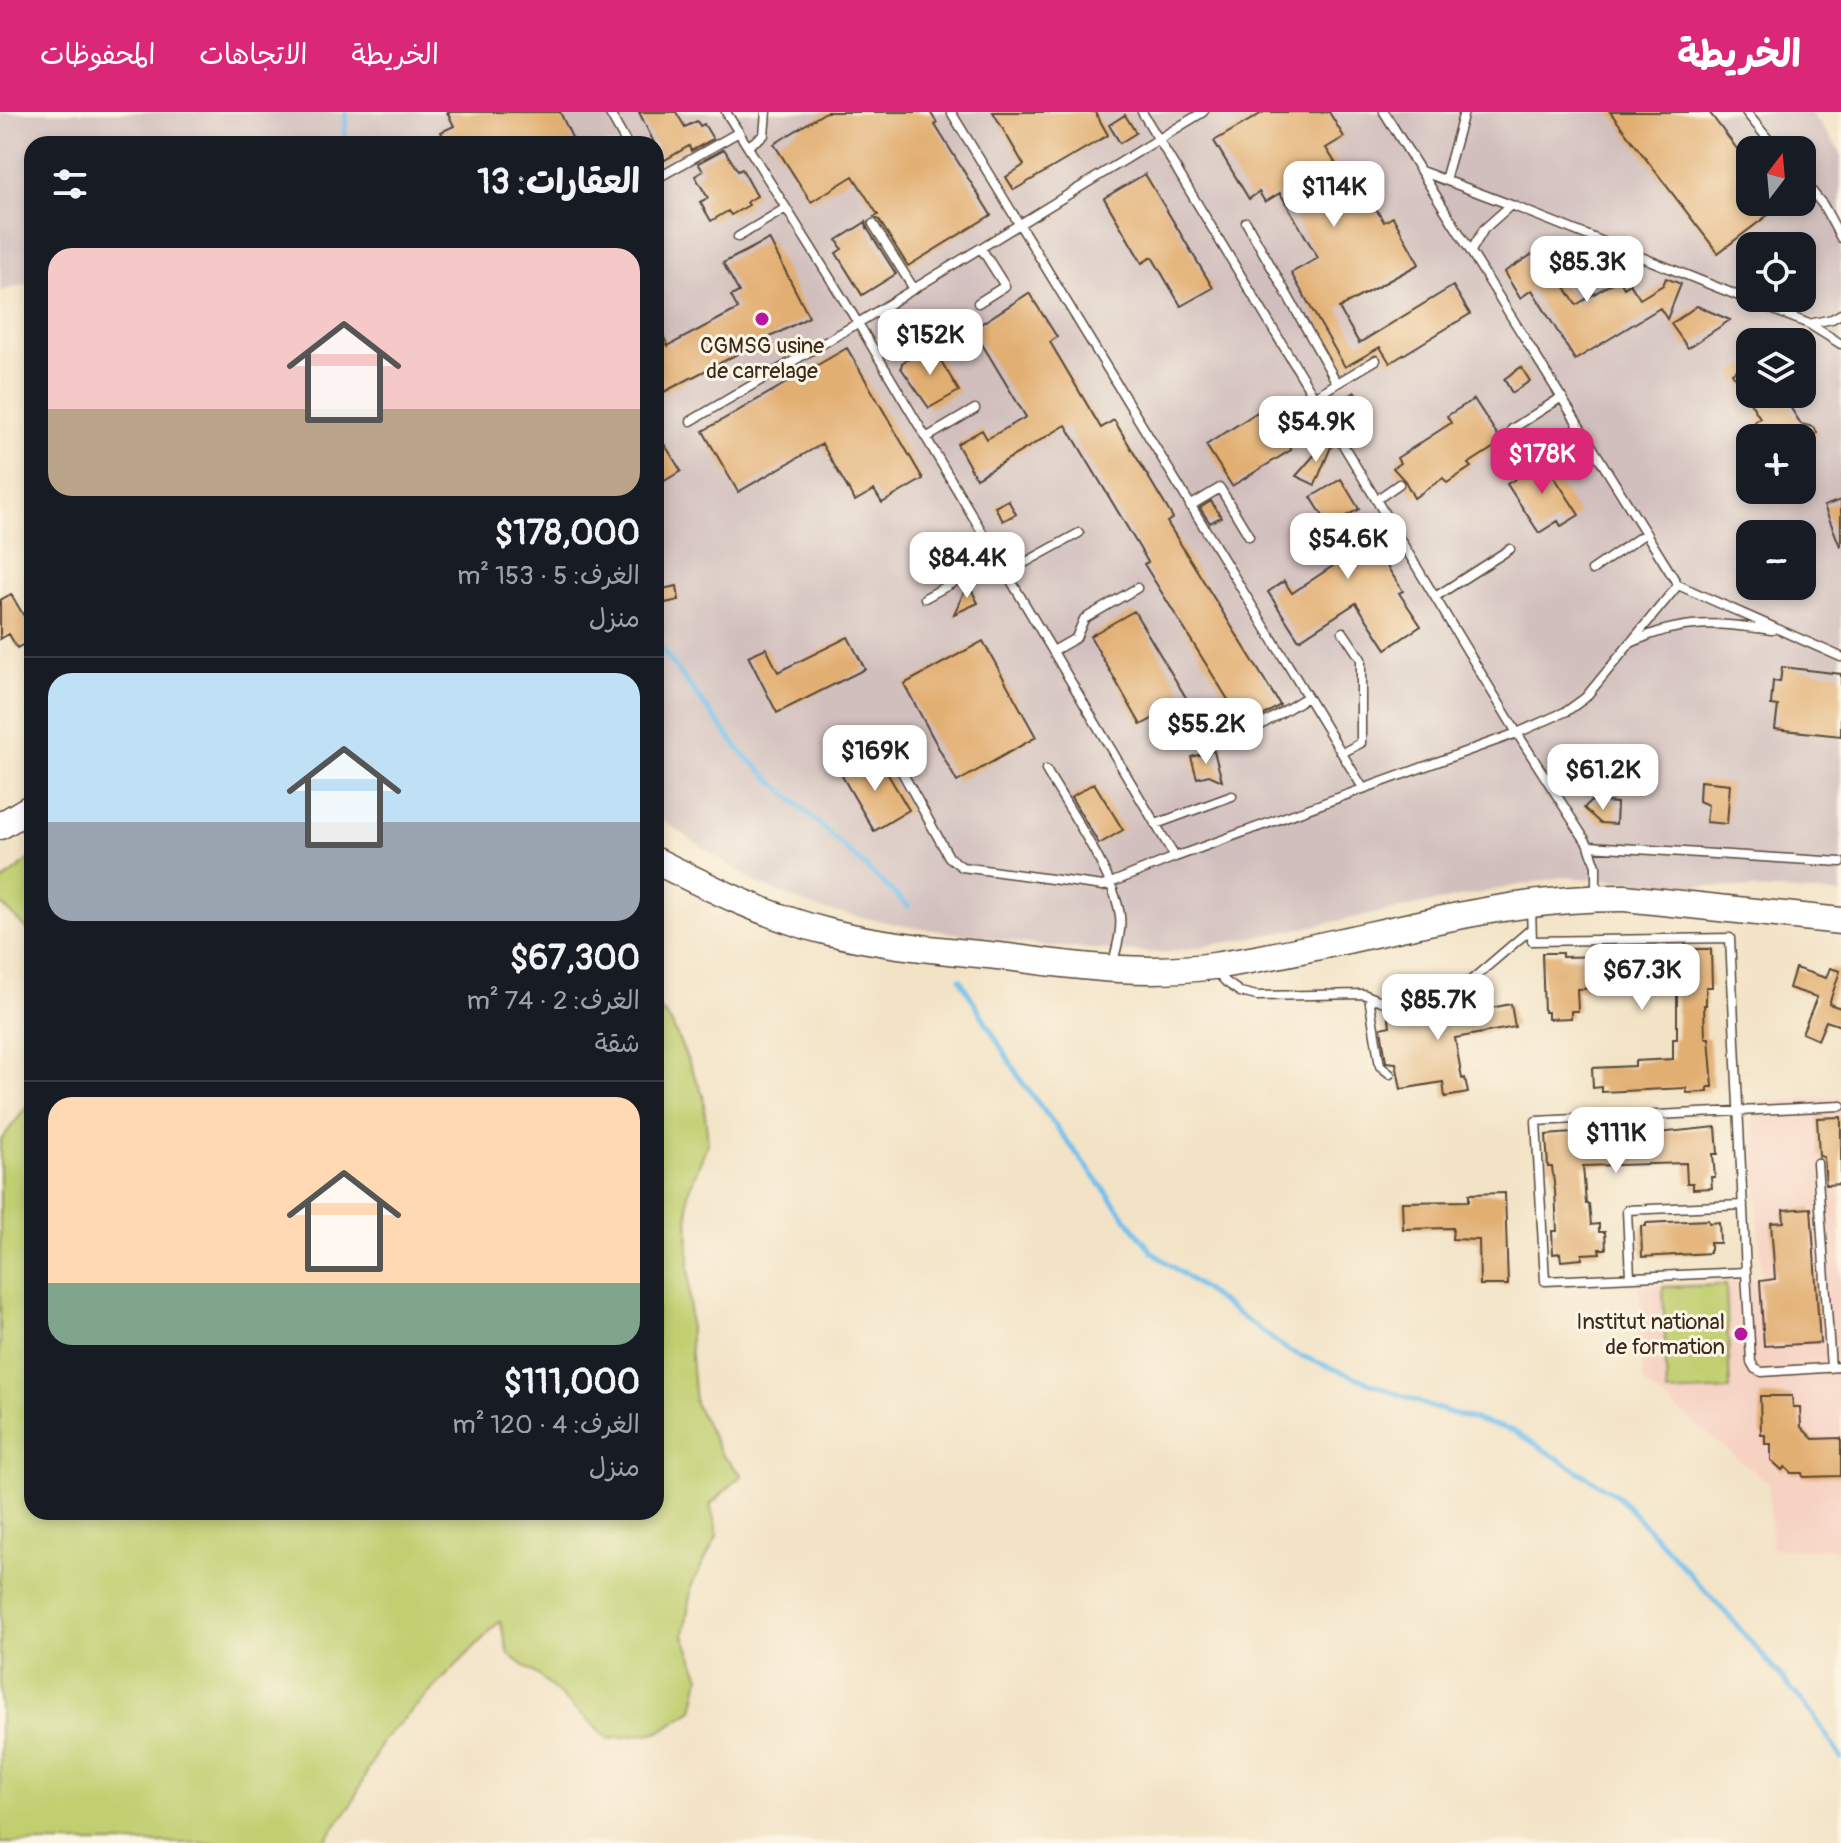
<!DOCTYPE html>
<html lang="ar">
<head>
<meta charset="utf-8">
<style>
	body { margin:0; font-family:Pangolin,"Playpen Sans Arabic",sans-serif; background:#20242c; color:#f1f3f6; direction:rtl; height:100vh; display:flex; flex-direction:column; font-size:30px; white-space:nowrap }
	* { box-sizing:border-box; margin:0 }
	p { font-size:26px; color:#9ea1a6 }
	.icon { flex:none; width:44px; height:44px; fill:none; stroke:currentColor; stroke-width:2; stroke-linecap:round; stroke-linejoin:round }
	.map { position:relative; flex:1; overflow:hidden; direction:ltr }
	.details { position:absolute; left:24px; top:24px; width:640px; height:1384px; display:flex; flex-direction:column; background:#171b24; border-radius:24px; box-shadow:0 4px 12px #0003; direction:rtl }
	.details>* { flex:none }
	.needle { width:52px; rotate:16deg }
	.buttons { position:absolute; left:1736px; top:24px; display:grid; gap:16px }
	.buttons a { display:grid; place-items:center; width:80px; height:80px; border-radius:16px; background:#171b24; box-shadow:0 4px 12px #0003; font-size:40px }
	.price { position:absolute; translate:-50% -68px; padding:0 18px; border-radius:16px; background:#fff; color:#222; font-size:26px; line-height:52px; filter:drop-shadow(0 2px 4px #0008) }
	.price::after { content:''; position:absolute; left:50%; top:48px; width:24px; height:18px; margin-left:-12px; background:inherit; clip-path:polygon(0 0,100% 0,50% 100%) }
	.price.selected { background:#db2777; color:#fff }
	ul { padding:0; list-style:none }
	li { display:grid; align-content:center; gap:16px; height:424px; padding:0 24px }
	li+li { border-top:2px solid #363941 }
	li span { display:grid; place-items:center; height:248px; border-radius:24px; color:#555 }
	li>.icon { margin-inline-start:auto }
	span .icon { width:144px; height:144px; fill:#fffc; stroke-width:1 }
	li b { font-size:34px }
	h2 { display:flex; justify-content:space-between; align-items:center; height:96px; padding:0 24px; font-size:34px }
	header { display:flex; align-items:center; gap:48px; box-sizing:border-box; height:112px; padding:0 40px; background:#db2777; color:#fff }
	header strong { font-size:38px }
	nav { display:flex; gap:44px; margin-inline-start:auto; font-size:28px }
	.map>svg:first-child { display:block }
</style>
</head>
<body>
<header>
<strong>الخريطة</strong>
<nav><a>الخريطة</a><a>الاتجاهات</a><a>المحفوظات</a></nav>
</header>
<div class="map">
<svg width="1841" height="1731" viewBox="0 0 1841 1731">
	<rect width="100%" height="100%" fill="#fcf5e5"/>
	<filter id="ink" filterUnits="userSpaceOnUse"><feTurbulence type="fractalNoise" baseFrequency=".0125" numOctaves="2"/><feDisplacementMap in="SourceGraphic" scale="16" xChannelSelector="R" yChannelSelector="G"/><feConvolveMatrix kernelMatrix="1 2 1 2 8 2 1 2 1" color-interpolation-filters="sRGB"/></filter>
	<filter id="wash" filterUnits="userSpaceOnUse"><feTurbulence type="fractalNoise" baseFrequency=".006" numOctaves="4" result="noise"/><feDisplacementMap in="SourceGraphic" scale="32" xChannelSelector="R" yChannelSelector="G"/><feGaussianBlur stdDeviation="1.8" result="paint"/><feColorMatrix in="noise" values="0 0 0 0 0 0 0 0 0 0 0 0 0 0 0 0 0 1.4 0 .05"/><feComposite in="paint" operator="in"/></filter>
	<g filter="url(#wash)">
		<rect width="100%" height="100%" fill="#f3e3c6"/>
		<path fill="#f6d2c3" d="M1841,985V1437H1772L1768,1371L1643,1270L1640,1174L1762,1168L1752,990Z"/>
		<path fill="#d1bfbd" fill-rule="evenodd" d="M0,0H1810L1841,40V782L1561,765L1257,825L1162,841L1044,834L906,814L819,797L756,771L656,704V32H32V171L0,179ZM1750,38H1802V90H1750ZM1750,134H1802V186H1750ZM1750,230H1802V282H1750ZM1750,326H1802V378H1750ZM1750,422H1802V474H1750Z"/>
		<path fill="#c1cf71" stroke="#7e7c48" stroke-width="2" d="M32,745V822L0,791V771Z
			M656,892L671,910L703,983L708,1030L688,1081L690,1233L695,1291L722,1343L742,1363L710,1393L718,1423L692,1472L684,1523L700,1565L693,1598L659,1620L609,1627L539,1564L509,1543L500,1509L382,1629L350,1695L323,1731H0V1029L32,988V1400H656Z
			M1726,1173L1730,1278L1667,1281L1663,1175Z"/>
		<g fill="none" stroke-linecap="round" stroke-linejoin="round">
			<path stroke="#72bfec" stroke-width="5" d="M344,32L346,0
				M656,530L741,640L908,794
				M960,867L1022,970L1152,1140L1289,1239L1431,1295L1514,1319L1618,1384L1734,1510L1812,1601L1841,1646"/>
		</g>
		<g id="blocks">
			<path fill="#e2af72" d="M447,0H560L575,32H447L441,20L454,14Z
				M639,0H676L685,15L697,9L700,14L704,12L713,27L691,39L689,34L663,49Z
				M826,0H930L937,11L935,13L991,103L908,154L879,108L874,105L878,103L853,64L811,90L774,32Z
				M993,0H1095L1108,23L1014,78L1006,65L1024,53Z
				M1264,0H1329L1344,25L1326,36L1344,65L1353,60L1384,110L1393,105L1419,152L1339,196L1359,231L1453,174L1470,202L1390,251L1380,235L1345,255L1291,161L1318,146L1280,81L1265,90L1259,80L1249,87L1214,29Z
				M1610,0H1709L1750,54V90H1785L1718,141Z
				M1125,3L1136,21L1120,31L1109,13Z
				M724,37L738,59L742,57L757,84L747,90L749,93L731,103L728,99L711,109L700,90L708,86L695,64L703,59L698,51Z
				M1145,62L1213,176L1181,194L1152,145L1142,151L1104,86Z
				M866,110L867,116L896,162L862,183L836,141L842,137L837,128Z
				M769,127L809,205L656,284V209L668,234L738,197L731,184L739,180L723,151Z
				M1544,135L1552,147L1549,149L1576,193L1619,167L1624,176L1630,172L1640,187L1663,173L1666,166L1681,172L1667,207L1660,196L1575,248L1532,178L1520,186L1504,160Z
				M1029,181L1057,225L1050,230L1101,316L1114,308L1173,406L1167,410L1280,593L1245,615L1144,452L1148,450L1066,313L976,366L957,332L982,318L987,327L1026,305L973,217Z
				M1697,194L1730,208L1688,236L1671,212Z
				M932,234L959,279L929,296L901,256L902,251Z
				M847,236L923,367L882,391L874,378L855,389L822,332L738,380L703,319Z
				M1750,249V282H1782L1801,312L1814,315L1817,321L1812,328L1804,326L1795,317L1781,326H1774L1769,317L1762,321L1755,309L1760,306L1732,261Z
				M1521,255L1530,269L1512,281L1504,267Z
				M1355,280L1365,295L1350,304L1342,288Z
				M1474,287L1502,330L1468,352L1471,355L1447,371L1443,366L1414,386L1405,369L1393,356L1400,351L1397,346L1451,311L1447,304Z
				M1264,296L1291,338L1232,374L1206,333Z
				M1330,325L1333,330L1315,373L1296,364Z
				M665,333L681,359L656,374V338Z
				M1540,343L1579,403L1561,414L1558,409L1539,421L1507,372L1522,363L1518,357Z
				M1341,367L1359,397L1346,404L1365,433L1371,430L1403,479L1399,481L1421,514L1386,537L1356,491L1299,528L1268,480L1284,469L1292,481L1348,444L1311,385Z
				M1008,388L1016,402L1003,409L995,395Z
				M1841,388V434H1840L1824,394Z
				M1211,389L1221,405L1210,411L1200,396Z
				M968,471L978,491L954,502Z
				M677,474L679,488L665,491L662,477Z
				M11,482L32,518V528L17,536L9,522L0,527V488Z
				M1134,499L1203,614L1174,630L1159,603L1141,613L1090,524Z
				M848,525L865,557L777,601L748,544L766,536L778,560Z
				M983,529L1036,625L957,670L904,572Z
				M1782,555L1841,562V624L1775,617L1778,594L1771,593L1773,569L1780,570Z
				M1214,639L1222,669L1209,663L1197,666L1191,645Z
				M877,644L909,698L874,719L842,664Z
				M1700,669L1730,672L1727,712L1706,710L1708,693L1699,689Z
				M1094,671L1123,718L1099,732L1071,685Z
				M1591,689L1617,691L1616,712L1600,711L1584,696Z
				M1679,837H1711L1712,875H1706V893H1704L1705,926H1709L1713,975H1708V980L1687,981L1686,976L1602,980V975L1593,976L1592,956L1635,954V949L1673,947V927H1677V874L1577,877L1578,899H1571V906L1548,907V900H1544L1542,841H1562V845L1661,843V841L1679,840Z
				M1795,856L1826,866L1830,856L1840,859L1829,892L1841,896V914L1826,909L1818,928L1802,921L1817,885L1789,876Z
				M1479,888L1481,898L1511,892L1515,915L1455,926L1462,967L1465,966L1468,981L1445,985L1443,970L1401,977L1396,951L1386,950L1381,916L1390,914L1388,900L1409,896L1410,899Z
				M1841,1005V1072L1826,1073L1824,1045L1819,1044L1817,1006Z
				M1639,1011V1023L1716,1015L1718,1042H1713L1715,1065H1711L1712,1076L1693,1077V1071H1687L1686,1051L1583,1054L1586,1092H1589L1591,1113L1599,1112V1120H1605L1606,1137H1599L1600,1141L1582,1142V1147L1561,1149L1560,1141L1553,1142L1552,1119H1557L1555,1079L1552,1055H1548L1546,1023L1572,1021L1573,1026L1626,1022V1012Z
				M1505,1081L1508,1173H1480L1479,1128L1452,1127L1453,1116L1403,1117L1402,1090L1469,1089V1082Z
				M1811,1096L1820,1231L1764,1234L1760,1169L1775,1167L1771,1111L1784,1110L1783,1098Z
				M1708,1108L1709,1111L1719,1110L1720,1131H1710V1141L1642,1145L1641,1114H1646V1111Z
				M1760,1284H1792L1793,1295H1800L1801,1315L1813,1327L1841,1326V1364L1803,1365L1802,1361H1791L1785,1355L1782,1358L1771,1348V1332H1765V1323H1761Z"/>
		</g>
	</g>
	<g filter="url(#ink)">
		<use href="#blocks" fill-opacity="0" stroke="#574637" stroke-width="2"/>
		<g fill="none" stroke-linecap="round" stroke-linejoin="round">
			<g stroke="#574637" stroke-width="11">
				<path id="lane" d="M609,0L627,32
					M726,0L858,211L1175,745
					M951,0L1363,676
					M1142,0L1517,621L1589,734L1596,754V785
					M1384,0L1678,473L1841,545
					M1746,0L1777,38
					M748,34L764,23L766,0
					M1421,59L1511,93L1484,117L1471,139
					M656,67L739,20
					M1802,67L1823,93L1841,126
					M1445,68L1464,0
					M1511,93L1809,212
					M1246,110L1337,271
					M873,112L914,177
					M738,125L786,96
					M978,191L1005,174L981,136
					M878,199L901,237
					M1841,202L1832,207L1809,212L1841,232
					M1314,285L1376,248
					M691,309L858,211L1203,0
					M1512,317L1562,285
					M926,326L975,297
					M1376,388L1399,372
					M1190,394L1220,376L1249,424
					M1592,458L1646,421
					M1006,461L1079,421
					M1435,485L1510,437
					M925,486L998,446
					M1633,530C1682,506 1719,511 1772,518
					M1053,539L1076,526L1084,507L1137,476
					M1238,627L1307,585
					M1342,641L1361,631V547L1343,520
					M897,651L949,745L962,755L1103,774L1175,745L1517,621L1567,599L1585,586L1678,473
					M1046,658C1068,696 1115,764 1120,804C1122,820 1116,838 1112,854
					M1156,712L1232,684
					M1589,734L1841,750
					M1531,795L1532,829L1730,826L1746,1160L1545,1169L1536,1009L1841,994
					M1215,858L1226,870L1240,880L1257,884L1363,882L1384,890L1457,875L1469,870L1531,817
					M1369,885L1380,954L1390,962
					M1817,1051L1831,1256
					M1746,1160L1751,1250L1755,1257L1762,1260L1841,1255
					M1630,1165L1627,1098L1743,1093"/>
			</g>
			<g stroke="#574637" stroke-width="29">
				<path id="primary" d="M0,714L32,695
					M656,749C712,777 768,805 829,820C890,835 954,839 1015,846C1082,855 1147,863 1214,854C1352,834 1484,785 1625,786L1841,809"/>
			</g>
			<use href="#lane" stroke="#fff" stroke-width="8"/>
			<use href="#primary" stroke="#fff" stroke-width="26"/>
		</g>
	</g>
	<g fill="#b5179e" stroke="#fcf5e5" stroke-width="3">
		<circle cx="762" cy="207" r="8"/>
		<circle cx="1741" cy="1222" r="8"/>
	</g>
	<g text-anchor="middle" stroke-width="6" stroke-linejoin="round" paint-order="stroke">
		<g font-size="22" fill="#3b2a1e" stroke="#fcf5e5">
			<text x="762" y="241">CGMSG usine<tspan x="762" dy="25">de carrelage</tspan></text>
			<text x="1725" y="1217" text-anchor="end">Institut national<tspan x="1725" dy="25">de formation</tspan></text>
		</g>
	</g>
</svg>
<div class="buttons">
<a><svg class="needle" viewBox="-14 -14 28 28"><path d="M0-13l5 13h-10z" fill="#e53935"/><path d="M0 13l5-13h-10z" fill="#9ea1a6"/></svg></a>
<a><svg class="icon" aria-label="locate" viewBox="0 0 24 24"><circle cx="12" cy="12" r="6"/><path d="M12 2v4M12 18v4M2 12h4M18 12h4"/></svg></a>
<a><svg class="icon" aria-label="layers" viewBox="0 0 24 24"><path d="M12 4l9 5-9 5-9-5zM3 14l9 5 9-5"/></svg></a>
<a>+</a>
<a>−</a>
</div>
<b class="price" style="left:1334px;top:117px">$114K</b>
<b class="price" style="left:1587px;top:192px">$85.3K</b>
<b class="price" style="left:930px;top:265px">$152K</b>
<b class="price" style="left:1316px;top:352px">$54.9K</b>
<b class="price selected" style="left:1542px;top:384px">$178K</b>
<b class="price" style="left:1348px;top:469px">$54.6K</b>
<b class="price" style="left:967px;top:488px">$84.4K</b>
<b class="price" style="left:1206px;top:654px">$55.2K</b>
<b class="price" style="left:875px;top:681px">$169K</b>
<b class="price" style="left:1603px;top:700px">$61.2K</b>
<b class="price" style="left:1642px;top:900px">$67.3K</b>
<b class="price" style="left:1438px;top:930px">$85.7K</b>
<b class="price" style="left:1616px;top:1063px">$111K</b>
<section class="details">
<h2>العقارات: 13<svg class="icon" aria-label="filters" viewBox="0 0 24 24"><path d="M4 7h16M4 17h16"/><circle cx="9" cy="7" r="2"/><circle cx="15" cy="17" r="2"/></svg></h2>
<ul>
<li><span style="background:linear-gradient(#f6c9c9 65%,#b9a48a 0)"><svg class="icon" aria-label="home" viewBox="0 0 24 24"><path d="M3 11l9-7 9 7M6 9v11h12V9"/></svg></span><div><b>$178,000</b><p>الغرف: 5 · 153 m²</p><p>منزل</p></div></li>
<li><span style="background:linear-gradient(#bfe0f5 60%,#9aa5b1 0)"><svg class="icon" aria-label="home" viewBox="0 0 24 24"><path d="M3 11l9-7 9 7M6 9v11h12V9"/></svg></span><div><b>$67,300</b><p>الغرف: 2 · 74 m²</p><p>شقة</p></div></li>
<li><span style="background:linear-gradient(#ffd9b3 75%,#7fa58c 0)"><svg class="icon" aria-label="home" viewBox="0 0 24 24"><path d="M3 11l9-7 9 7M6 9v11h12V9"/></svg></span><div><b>$111,000</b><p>الغرف: 4 · 120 m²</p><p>منزل</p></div></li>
</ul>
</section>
</div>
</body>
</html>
